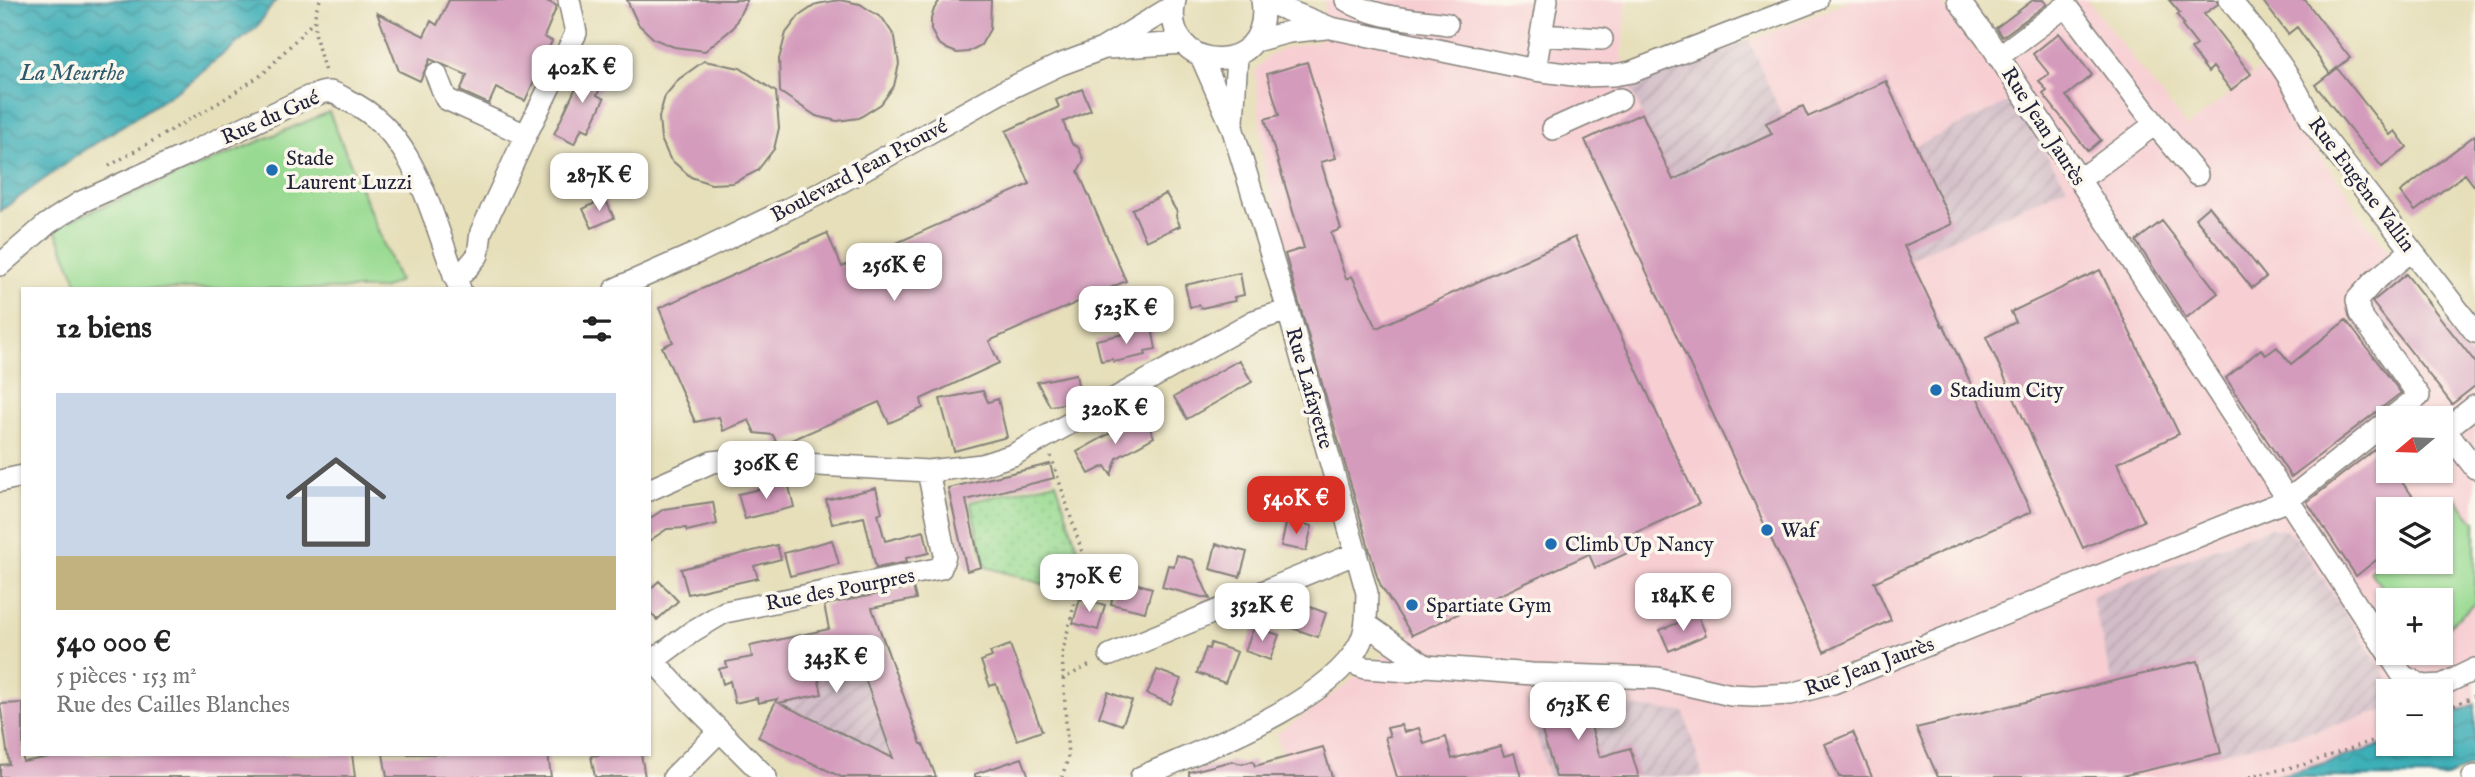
<!DOCTYPE html>
<html lang="fr">
<head>
<meta charset="utf-8">
<style>
	body { margin:0; font-family:"IM FELL English",serif; background:#f6f6f6; color:#222; height:100vh; display:flex; flex-direction:column; font-size:26px; white-space:nowrap }
	* { box-sizing:border-box; margin:0 }
	p { font-size:23px; color:#767676 }
	.icon { flex:none; width:38px; height:38px; fill:none; stroke:currentColor; stroke-width:2; stroke-linecap:round; stroke-linejoin:round }
	.map { position:relative; flex:1; overflow:hidden }
	.drawer { position:absolute; left:21px; top:287px; width:630px; height:469px; display:flex; flex-direction:column; background:#fff; border-radius:0px; box-shadow:0 2px 5px #0004 }
	.drawer>* { flex:none }
	.needle { width:46px; rotate:251deg }
	.buttons { position:absolute; left:2376px; top:406px; display:grid; gap:14px }
	.buttons a { display:grid; place-items:center; width:77px; height:77px; border-radius:0px; background:#fff; box-shadow:0 2px 5px #0004; font-size:35px }
	.price { position:absolute; translate:-50% -60px; padding:0 16px; border-radius:14px; background:#fff; color:#222; font-size:23px; line-height:46px; filter:drop-shadow(0 2px 4px #0008) }
	.price::after { content:''; position:absolute; left:50%; top:42px; width:21px; height:16px; margin-left:-10px; background:inherit; clip-path:polygon(0 0,100% 0,50% 100%) }
	.price.selected { background:#d93025; color:#fff }
	ul { padding:0; list-style:none }
	li { display:grid; align-content:center; gap:14px; height:371px; padding:0 35px }
	li+li { border-top:2px solid #e0e0e0 }
	li span { display:grid; place-items:center; height:217px; border-radius:0px; color:#555 }
	li>.icon { margin-inline-start:auto }
	span .icon { width:126px; height:126px; fill:#fffc; stroke-width:1 }
	li b { font-size:30px }
	h2 { display:flex; justify-content:space-between; align-items:center; height:84px; padding:0 35px; font-size:30px }
	.map>svg:first-child { display:block }
</style>
</head>
<body>
<div class="map">
<svg width="2475" height="777" viewBox="0 0 2475 777">
	<defs>
		<pattern id="industrial-furrows" width="10" height="10" patternUnits="userSpaceOnUse" patternTransform="scale(1.75)"><rect width="10" height="10" fill="#d2bdc7"/><path d="M-1 1l2-2M0 10L10 0M9 11l2-2" fill="none" stroke="#b4a2ac"/></pattern>
		<pattern id="grass-dots" width="8" height="8" patternUnits="userSpaceOnUse" patternTransform="scale(1.75)"><rect width="8" height="8" fill="#98da91"/><path d="M2 2h.1M6 6h.1" fill="none" stroke="#83bb7e" stroke-width="1.8" stroke-linecap="round"/></pattern>
		<pattern id="water-waves" width="16" height="10" patternUnits="userSpaceOnUse" patternTransform="scale(1.75)"><rect width="16" height="10" fill="#3eafb7"/><path d="M0 5q4-4 8 0t8 0" fill="none" stroke="#348e96"/></pattern>
	</defs>
	<rect width="100%" height="100%" fill="#fbf7ec"/>
	<filter id="ink" filterUnits="userSpaceOnUse"><feTurbulence type="fractalNoise" baseFrequency=".0143" numOctaves="2"/><feDisplacementMap in="SourceGraphic" scale="14" xChannelSelector="R" yChannelSelector="G"/><feConvolveMatrix kernelMatrix="1 2 1 2 8 2 1 2 1" color-interpolation-filters="sRGB"/></filter>
	<filter id="wash" filterUnits="userSpaceOnUse"><feTurbulence type="fractalNoise" baseFrequency=".00686" numOctaves="4" result="noise"/><feDisplacementMap in="SourceGraphic" scale="28" xChannelSelector="R" yChannelSelector="G"/><feGaussianBlur stdDeviation="1.57" result="paint"/><feColorMatrix in="noise" values="0 0 0 0 0 0 0 0 0 0 0 0 0 0 0 0 0 1.4 0 .05"/><feComposite in="paint" operator="in"/></filter>
	<g filter="url(#wash)">
		<rect width="100%" height="100%" fill="#e6dfba"/>
		<path fill="#f7cfd3" fill-rule="evenodd" d="M1325,0H1627L1622,60L1630,87L1833,8L1849,0H1940L1981,56L2055,0H2087L2187,127L2264,66L2287,102L2290,109L2287,116L2348,192L2355,208L2475,362V704L2441,719V691H2389V743L2305,769L2272,777H1289L1276,734L1316,707L1412,635L1381,586L1377,576L1284,254L1290,252L1265,173L1255,71L1266,58L1284,48L1319,41ZM2389,418H2441V471H2389ZM2389,509H2441V562H2389ZM2389,600H2441V653H2389Z"/>
		<path fill="url(#industrial-furrows)" d="M1749,40L1782,116L1875,259L1952,223L1916,146L2011,101L2067,186L1745,335L1630,87Z
			M2268,528L2285,530L2298,541L2396,691H2389V709L2318,730L2118,777L2115,764L2132,760L2091,596Z
			M878,623L921,744H923L930,763L857,777H841L758,737L773,705L771,700L757,698L735,703L730,682L723,684L719,669L727,667L726,662L752,657L750,646L815,632L817,636Z
			M1582,696L1584,702L1684,712L1703,777H1549L1527,702Z"/>
		<path fill="url(#grass-dots)" stroke="#5d7e66" stroke-width="2" d="M1056,482L1082,562L1073,593L986,567L970,502Z"/>
		<path fill="#98da91" stroke="#5d7e66" stroke-width="2" d="M329,112L399,281L382,289H80L54,227Z
			M2457,500L2475,522V604L2441,632V600H2392L2369,571L2389,555V562H2441V513Z"/>
		<path fill="url(#water-waves)" stroke="#306879" stroke-width="2" d="M0,0H276L256,28L181,88L79,154L0,211Z
			M2475,704V764L2446,777H2272L2305,769L2389,743L2441,744V719Z"/>
		<g id="blocks">
			<path fill="#d49bbc" fill-rule="evenodd" d="M449,0H545L557,6L544,37L552,41L525,101L496,88L489,104L460,91L467,75L430,59L420,81L399,71L377,13L424,36L431,21L437,25Z
				M627,0H747L733,28L705,51L674,47L654,39L638,24Z
				M839,0L860,4L883,19L895,37L899,64L894,86L881,104L859,118L837,121L816,116L780,92L779,59L786,33L799,16L817,4Z
				M940,0H991L990,29L981,45L968,52L957,53L947,49L938,43L931,30V19L934,9Z
				M2033,0H2043L2047,4L2002,37L1996,28Z
				M2169,0H2217L2218,4L2204,14L2251,74L2231,90L2213,67L2208,72L2191,49L2197,45L2182,26L2184,24L2177,15L2180,13Z
				M2262,0H2305L2350,58L2330,74L2297,27L2288,34Z
				M2059,33L2092,75L2066,96L2101,140L2088,151L2043,94L2047,91L2039,81L2049,74L2033,54Z
				M704,61L740,68L776,92L779,128L774,149L757,171L733,183L711,184L691,177L670,159L661,139L659,117L665,96L679,79Z
				M1307,62L1336,158L1321,162L1341,229L1331,233L1346,279L1352,276L1377,328L1575,237L1699,504L1628,536L1634,550L1595,568L1589,554L1412,635L1381,586L1377,576L1285,254L1304,248L1265,119L1279,115L1267,74Z
				M587,64L607,74L597,95L604,99L589,131L582,128L574,144L554,134Z
				M2337,68L2390,135L2395,131L2407,147L2382,167L2367,148L2366,149L2315,85Z
				M1886,81L1952,224L1904,246L1942,326H1944L2031,512L1874,582L1891,620L1824,652L1585,140L1642,113L1673,180L1772,134L1766,123L1803,106L1808,117Z
				M1082,89L1091,110L1063,122L1072,144L1078,147L1084,160L1078,171L1126,281L989,341L999,363L921,399L923,408L889,423L879,402L778,446L773,435L755,433L749,420L723,431L719,417L695,422L662,347L673,342L659,308L827,233L842,267L1030,184L1006,131L1059,107L1056,100Z
				M2475,135V187L2465,174L2415,211L2400,192Z
				M1166,194L1177,212L1176,216L1180,226L1146,241L1132,209Z
				M605,198L614,218L592,228L583,209Z
				M2209,206L2266,277L2252,288L2195,218Z
				M2162,221L2218,293L2186,318L2136,241Z
				M2100,270L2179,434L2117,463L2144,521L2083,548L1986,337L2016,322L2011,312Z
				M1240,273L1244,295L1234,297L1235,301L1201,308L1200,305L1190,307L1185,285Z
				M2406,274L2475,362V386L2452,404L2372,302Z
				M2346,320L2401,393L2291,477L2226,378L2261,349L2266,355L2277,347L2291,364Z
				M1152,328L1156,349L1145,351L1146,355L1114,362L1112,359L1101,361L1096,340Z
				M1239,360L1252,382L1187,419L1174,397Z
				M1076,374L1080,396L1069,398V403L1050,406L1037,382Z
				M983,391L988,402L998,399L1007,437L954,451L940,399Z
				M1141,416L1150,428L1154,437L1117,458L1111,475L1105,466L1089,474L1077,452Z
				M2389,438V471H2393L2423,509H2389V550L2356,576L2307,502Z
				M1050,464L1054,478L966,500L981,567L967,571L948,488Z
				M788,483L794,507L745,519L738,494Z
				M876,488L882,512L878,514L885,541L924,531L929,553L906,558L907,562L876,568L864,517L832,524L826,500Z
				M713,502L717,524L687,531L686,528L667,529L649,541V519L664,509Z
				M1287,520L1312,526L1306,551L1281,546Z
				M832,540L839,564L790,576L784,553Z
				M1216,544L1247,552L1240,577L1210,569Z
				M777,545L781,559L754,566L758,578L688,594L681,569Z
				M1177,555L1193,560L1210,599L1162,587L1168,565L1174,566Z
				M659,581L678,601L657,620L649,611V590Z
				M1127,581L1152,588L1145,612L1111,604L1116,582Z
				M913,587L916,599L872,608L921,744H923L936,777H841L758,737L777,699L758,703L757,698L735,703L730,681L723,684L719,669L727,667L726,662L752,657L750,646L829,629L824,605ZM861,667L893,758L779,703L822,694L818,676Z
				M1080,599L1105,605L1098,630L1073,623Z
				M1298,602L1326,613L1318,637L1289,627Z
				M1698,615L1706,635L1669,651L1660,630Z
				M1254,627L1279,635L1270,660L1245,651Z
				M1211,643L1237,652L1225,683L1197,673L1206,648L1209,649Z
				M1010,645L1042,731L1017,740L996,684L990,686L981,661L992,657L990,652Z
				M2198,661L2221,753L2192,760L2117,777H1938L1916,728Z
				M1157,670L1181,679L1171,704L1147,694Z
				M1108,692L1132,701L1122,725L1099,717Z
				M1582,696L1600,757L1630,748L1639,777H1556L1533,702Z
				M23,703V762L66,754H352L355,777H0V765L9,764L0,704Z
				M1401,725L1404,732L1419,728L1424,744L1446,737L1452,759L1500,746L1504,756L1514,753L1521,777H1397L1385,737L1390,736L1387,728Z
				M1853,732L1872,777H1839L1825,744Z
				M1323,747L1332,777H1189V772L1232,761L1242,764L1253,761L1255,766Z
				M383,754H548L551,777H387Z
				M604,754H641L645,777H595L591,756Z
				M1022,758L1029,777H975V774Z"/>
		</g>
	</g>
	<g filter="url(#ink)">
		<use href="#blocks" fill-opacity="0" stroke="#84807a" stroke-width="2"/>
		<g fill="none" stroke-linecap="round" stroke-linejoin="round">
			<g stroke="#84807a" stroke-width="24">
				<path id="minor" d="M1175,0C1158,74 1274,82 1262,0
					M1262,0L1331,28L1535,70L1581,76L1614,75L1631,72L1817,0
					M1346,0C1375,19 1414,19 1447,24
					M1958,0L1986,37L2403,676L2424,686L2442,685L2475,669
					M2230,0C2261,39 2293,75 2312,122L2475,332
					M1541,35L1602,39
					M1255,41L1289,32L1326,28
					M1108,48L1183,43
					M1998,57L2066,6L2155,124L2092,171L2078,178
					M1535,70L1547,0
					M436,74L446,99L526,135L481,232L478,255L464,272L454,276
					M1233,122L1237,56
					M2155,124L2197,175
					M1553,129L1620,99
					M526,135L576,33L569,0
					M0,265L47,224L81,202L186,155L308,97C315,96 323,91 329,92C335,92 344,98 349,101C420,134 432,225 460,289
					M615,289L701,251L823,192L1000,93L1059,65L1102,49L1173,6
					M2391,418L2419,396L2360,314L2357,300L2373,282L2411,251
					M2441,424L2475,468
					M2446,429L2475,406
					M0,481L23,476
					M649,490L712,462L729,460L928,471L982,465L1013,455L1254,321L1288,310
					M1366,624L1426,666
					M1110,655L1357,553
					M649,656L692,703L766,777
					M654,660L693,631L725,612L941,568L945,555L928,471
					M1349,662L1365,668L1409,671L1426,666L1532,674L1657,678L1731,695L1753,696L1791,694L1833,683L2288,500L2389,420
					M674,777L720,731
					M1141,777C1201,750 1328,704 1359,645C1368,629 1366,611 1367,593L1288,310L1232,127L1201,56
					M2473,777L2475,776"/>
			</g>
			<path stroke="#84807a" stroke-width="3.5" stroke-dasharray="2 5" stroke-linecap="butt" d="M320,0C308,23 319,48 325,72
				M109,166L220,102L264,73L313,22
				M1051,456L1085,561L1062,654L1068,758L1062,777
				M1062,679L1092,664
				M2441,711L2475,696
				M2249,777L2306,764L2389,735"/>
			<use href="#minor" stroke="#fff" stroke-width="21"/>
		</g>
	</g>
	<g fill="#1f6fb2" stroke="#fbf7ec" stroke-width="2.5">
		<circle cx="272" cy="170" r="7"/>
		<circle cx="1936" cy="390" r="7"/>
		<circle cx="1767" cy="530" r="7"/>
		<circle cx="1551" cy="544" r="7"/>
		<circle cx="1412" cy="605" r="7"/>
	</g>
	<g text-anchor="middle" stroke-width="7" stroke-linejoin="round" paint-order="stroke">
		<g font-size="21" fill="#22223b" stroke="#fbf7ec">
			<text transform="translate(270 117) rotate(-24)" y="7">Rue du Gué</text>
			<text transform="translate(2044 126) rotate(57)" y="7">Rue Jean Jaurès</text>
			<text transform="translate(859 170) rotate(-28)" y="7">Boulevard Jean Prouvé</text>
			<text transform="translate(2362 184) rotate(53)" y="7">Rue Eugène Vallin</text>
			<text transform="translate(1310 388) rotate(74)" y="7">Rue Lafayette</text>
			<text transform="translate(840 589) rotate(-11)" y="7">Rue des Pourpres</text>
			<text transform="translate(1869 666) rotate(-20)" y="7">Rue Jean Jaurès</text>
		</g>
		<g font-size="21" fill="#22223b" stroke="#fbf7ec" text-anchor="start">
			<text x="286" y="165">Stade<tspan x="286" dy="24">Laurent Luzzi</tspan></text>
			<text x="1950" y="397">Stadium City</text>
			<text x="1781" y="537">Waf</text>
			<text x="1565" y="551">Climb Up Nancy</text>
			<text x="1426" y="612">Spartiate Gym</text>
		</g>
		<g font-size="23" font-style="italic" fill="#2d5a6d" stroke="#fbf7ec">
			<text x="72" y="80">La Meurthe</text>
		</g>
	</g>
</svg>
<div class="buttons">
<a><svg class="needle" viewBox="-14 -14 28 28"><path d="M0-13l5 13h-10z" fill="#e53935"/><path d="M0 13l5-13h-10z" fill="#767676"/></svg></a>
<a><svg class="icon" aria-label="layers" viewBox="0 0 24 24"><path d="M12 4l9 5-9 5-9-5zM3 14l9 5 9-5"/></svg></a>
<a>+</a>
<a>−</a>
</div>
<b class="price" style="left:582px;top:105px">402K €</b>
<b class="price" style="left:599px;top:213px">287K €</b>
<b class="price" style="left:894px;top:303px">256K €</b>
<b class="price" style="left:1126px;top:346px">523K €</b>
<b class="price" style="left:1115px;top:446px">320K €</b>
<b class="price" style="left:766px;top:501px">306K €</b>
<b class="price selected" style="left:1296px;top:536px">540K €</b>
<b class="price" style="left:1089px;top:614px">370K €</b>
<b class="price" style="left:1683px;top:633px">184K €</b>
<b class="price" style="left:1262px;top:643px">352K €</b>
<b class="price" style="left:836px;top:695px">343K €</b>
<b class="price" style="left:1578px;top:742px">673K €</b>
<section class="drawer">
<h2>12 biens<svg class="icon" aria-label="filters" viewBox="0 0 24 24"><path d="M4 7h16M4 17h16"/><circle cx="9" cy="7" r="2"/><circle cx="15" cy="17" r="2"/></svg></h2>
<ul>
<li><span style="background:linear-gradient(#c9d6e8 75%,#c2b280 0)"><svg class="icon" aria-label="home" viewBox="0 0 24 24"><path d="M3 11l9-7 9 7M6 9v11h12V9"/></svg></span><div><b>540 000 €</b><p>5 pièces · 153 m²</p><p>Rue des Cailles Blanches</p></div></li>
</ul>
</section>
</div>
</body>
</html>
